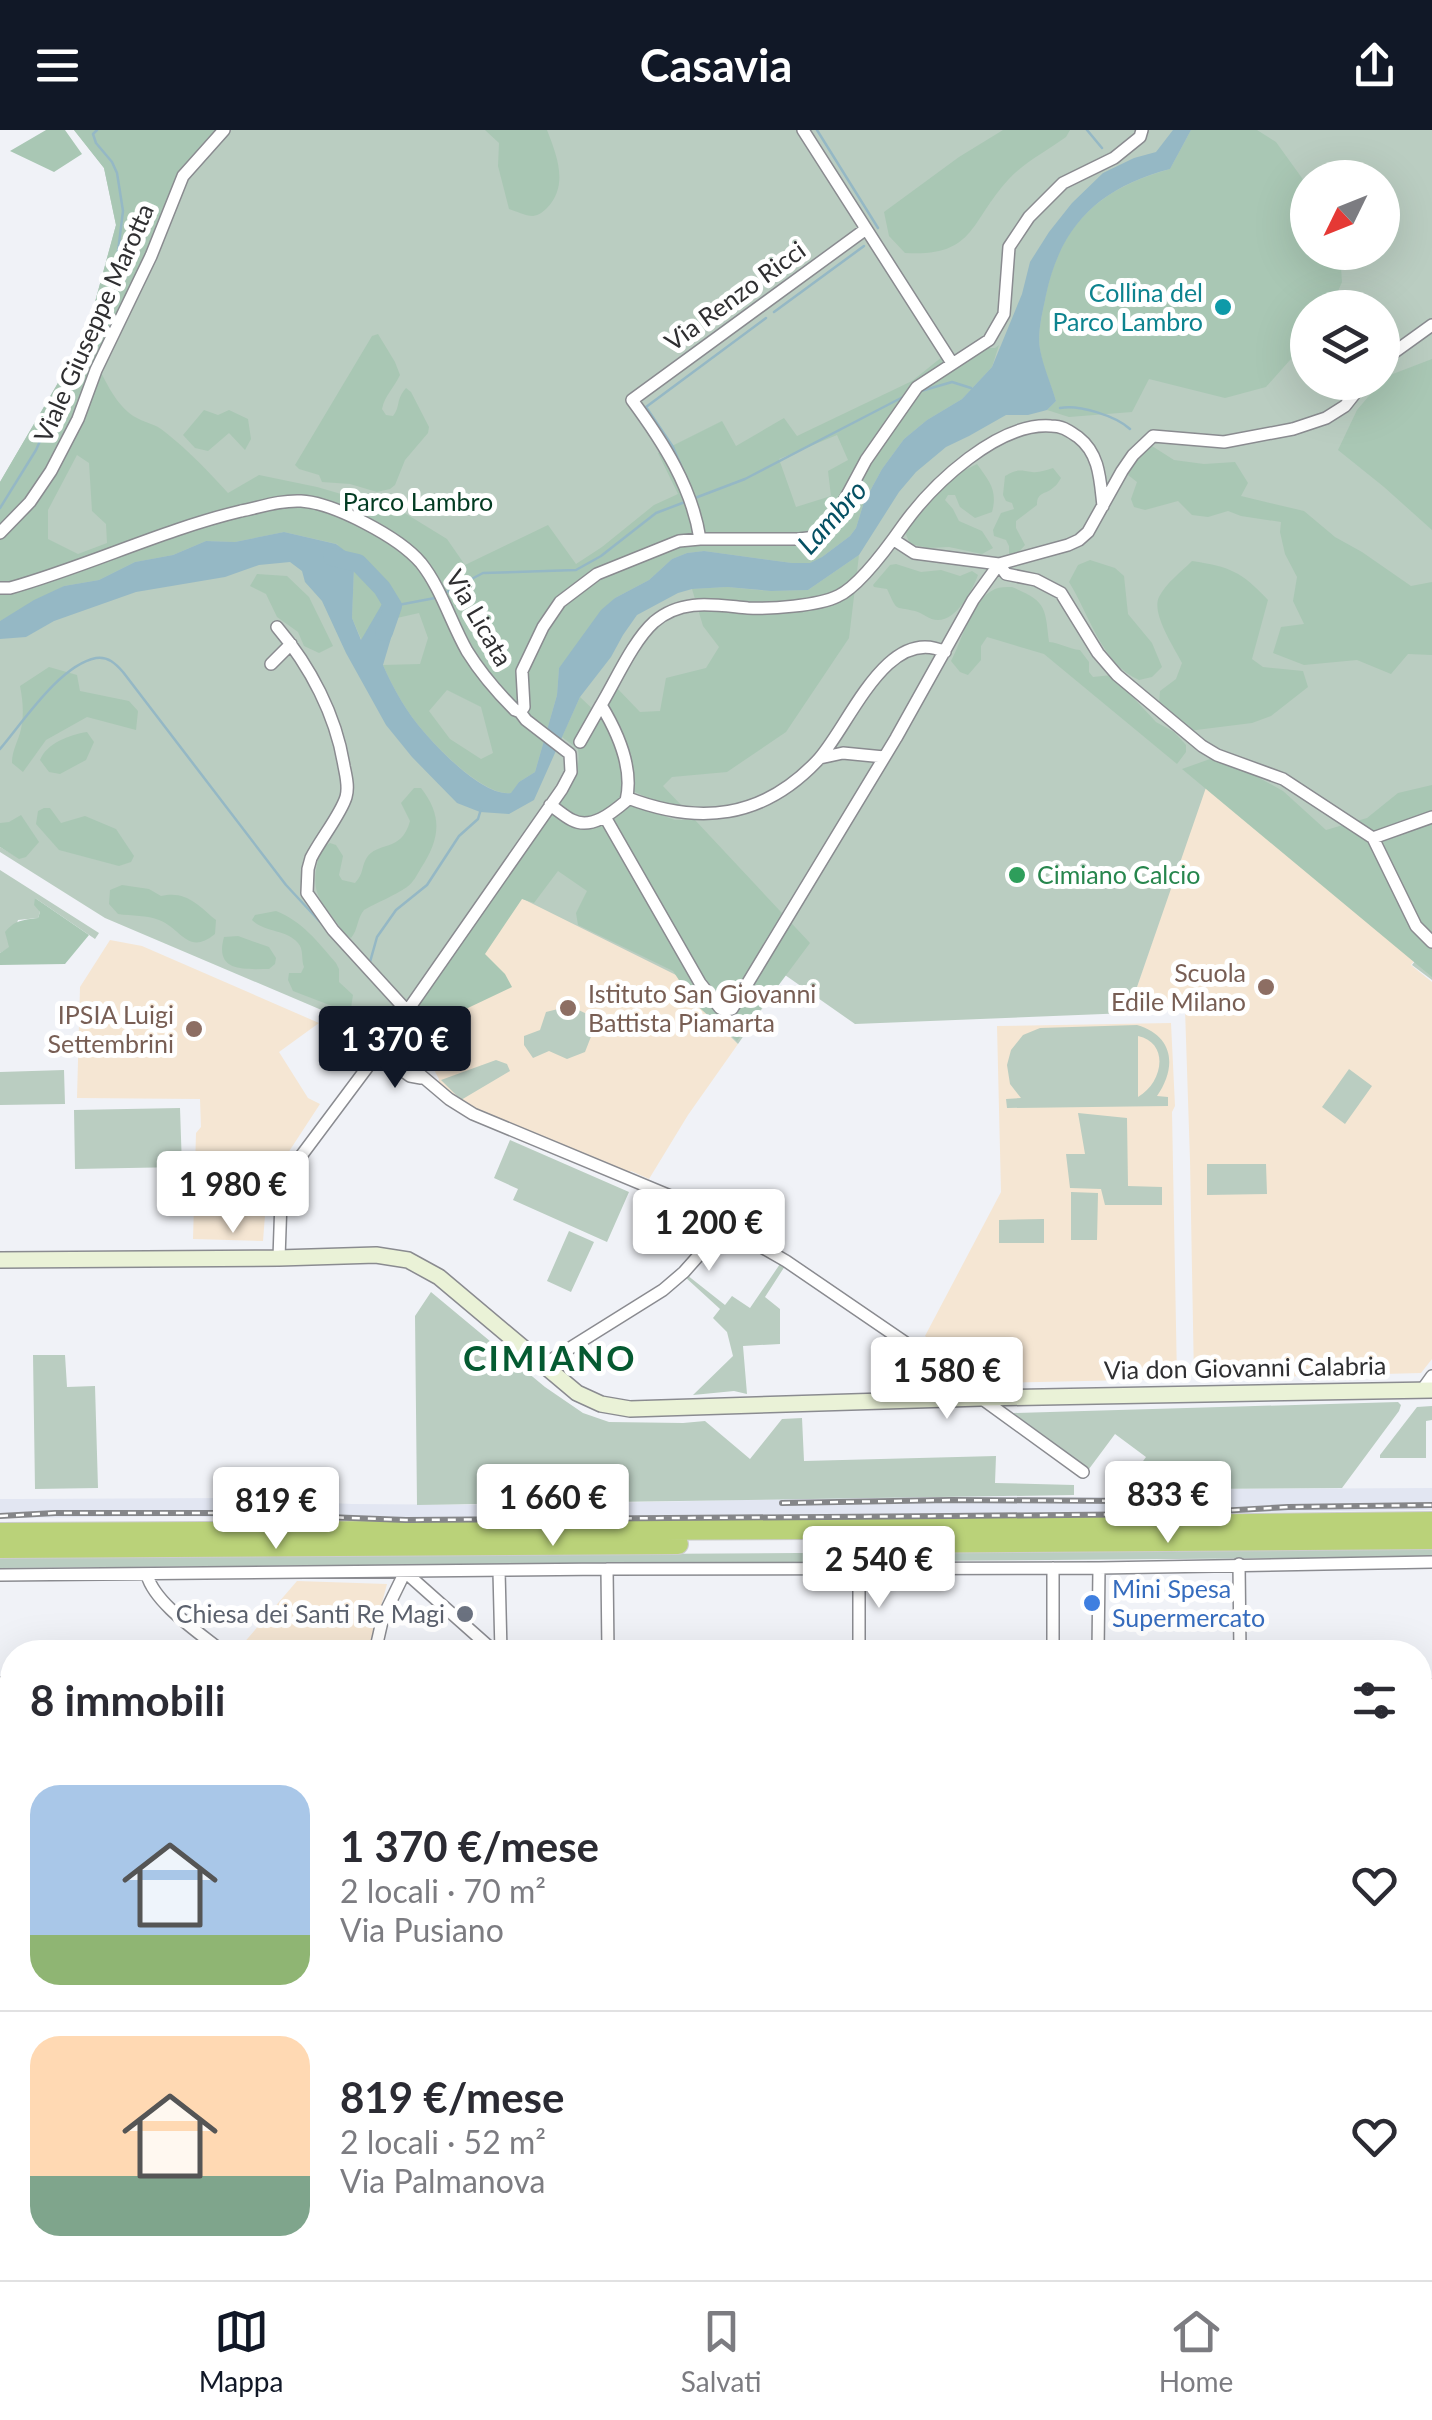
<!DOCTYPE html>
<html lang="it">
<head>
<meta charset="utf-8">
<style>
	body { margin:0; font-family:Lato,sans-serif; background:#f7f7f7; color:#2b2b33; height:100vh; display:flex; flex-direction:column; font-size:38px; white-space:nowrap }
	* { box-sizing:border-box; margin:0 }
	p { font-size:32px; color:#7c7c81 }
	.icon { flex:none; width:55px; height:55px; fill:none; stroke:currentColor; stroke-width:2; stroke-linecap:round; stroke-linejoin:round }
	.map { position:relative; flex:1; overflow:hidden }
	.sheet { position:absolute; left:0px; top:1510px; width:1432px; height:640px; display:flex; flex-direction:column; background:#fff; border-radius:40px 40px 0 0; box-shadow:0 10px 40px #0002 }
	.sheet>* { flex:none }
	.needle { width:65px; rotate:227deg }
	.buttons { position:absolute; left:1290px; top:30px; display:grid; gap:20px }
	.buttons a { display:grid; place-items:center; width:110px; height:110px; border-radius:50%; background:#fff; box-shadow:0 10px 40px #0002; font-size:50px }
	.price { position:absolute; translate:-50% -85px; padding:0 22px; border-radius:10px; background:#fff; color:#222; font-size:32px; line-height:65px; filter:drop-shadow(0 2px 5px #0008) }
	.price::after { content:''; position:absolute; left:50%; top:60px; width:30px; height:22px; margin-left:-15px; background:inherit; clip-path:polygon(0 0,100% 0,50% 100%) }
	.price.current { background:#111827; color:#fff }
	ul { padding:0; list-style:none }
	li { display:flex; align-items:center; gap:30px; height:250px; padding:0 30px }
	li+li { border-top:2px solid #e1e1e2 }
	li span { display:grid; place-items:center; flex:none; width:280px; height:200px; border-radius:30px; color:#555 }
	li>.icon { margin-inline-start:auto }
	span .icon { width:120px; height:120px; fill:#fffc; stroke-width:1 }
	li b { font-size:42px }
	h2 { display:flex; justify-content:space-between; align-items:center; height:120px; padding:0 30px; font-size:42px }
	header { display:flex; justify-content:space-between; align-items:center; height:130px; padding:0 30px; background:#111827; color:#fff; font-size:45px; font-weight:700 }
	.tabs { display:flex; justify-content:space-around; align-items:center; height:140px; border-top:2px solid #e1e1e2; background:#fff; font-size:28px; color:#7c7c81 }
	.tabs a { display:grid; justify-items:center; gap:5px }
	.tabs .current { color:#111827 }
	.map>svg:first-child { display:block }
</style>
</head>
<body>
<header><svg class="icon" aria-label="menu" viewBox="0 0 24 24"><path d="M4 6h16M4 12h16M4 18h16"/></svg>Casavia<svg class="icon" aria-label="share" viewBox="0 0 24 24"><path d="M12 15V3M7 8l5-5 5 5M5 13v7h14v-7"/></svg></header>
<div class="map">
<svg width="1432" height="2150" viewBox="0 0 1432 2150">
	<rect width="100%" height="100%" fill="#f0f2f7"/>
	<path fill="#e2e6f2" d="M1432,1358V1380L1265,1382L1163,1387L392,1395L185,1386L0,1388V1369H18L227,1368L352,1374L504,1375L923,1366L1194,1368V1359Z"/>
	<path fill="#f0e8d2" d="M0,1553L12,1563V1657L0,1672Z"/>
	<path fill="#f5e6d3" d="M1209,645L1422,820L1411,835L1432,852V1229L1421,1243L1194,1249L1190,1030L1185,879L1128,883Z
		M608,708L684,856L738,914L688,985L649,1049L631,1041L629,1043L468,977L438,955L439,949L432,936L423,934L406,913L510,776Z
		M110,810L142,816L319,893L279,922L308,968L320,974L271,1049L266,1072L263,1111L193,1109L196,1003L201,997L200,969L77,968L80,857Z
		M1171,893L1175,976L1172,982L1177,1249L987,1253L925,1206L1001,1062L997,896Z
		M297,1451L387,1454L369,1522H236Z"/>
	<path fill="#bacdc1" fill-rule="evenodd" d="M74,0H1432V850L1412,835L1423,821L1210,646L1128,883L855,894L785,845L738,914L723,899L678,846L519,767L405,913L369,896L361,900L338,887L105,788L0,722V717L19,728L0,711V352L86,205L116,95L104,38ZM1308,48H1382V122H1308ZM1308,178H1382V252H1308Z
		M0,740L99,803L95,809L35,768L40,782L38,788L18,790L9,818L0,823Z
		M570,876L587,884L592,904L585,922L567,929L549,921L533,928L524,915V906L540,900L546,882Z
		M1137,895C1174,906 1177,937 1157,966L1168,967V976L1007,978L1006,969L1021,968L1010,954L1007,935L1011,920L1023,905L1040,898ZM1138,906C1170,913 1163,953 1138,967Z
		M496,930L507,934L510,941L461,970L441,950Z
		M1349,939L1372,956L1345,994L1322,977Z
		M64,940L65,974L0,975V942Z
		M180,978L182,1037L75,1039L74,980Z
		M1078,983L1127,988L1128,1056L1162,1057V1075H1105L1101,1059L1070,1058L1066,1024H1085Z
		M510,1010L629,1062L607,1112L513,1070L518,1059L494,1048Z
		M1207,1034H1266L1267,1064L1207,1065Z
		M1071,1062L1098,1063L1097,1110H1071Z
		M1044,1089V1113H999V1090Z
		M569,1101L594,1112L571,1162L547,1151Z
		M780,1134L785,1136L765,1167L780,1179V1214L743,1216L747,1264L734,1261L693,1265L733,1226L727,1202L713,1188L720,1179L685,1147L687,1145L725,1175L732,1166L750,1178Z
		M431,1162L545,1257L583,1283L609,1292L683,1293L705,1291L750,1329L782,1289L802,1288L804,1331L996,1326L995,1353L1074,1355V1365L417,1375L415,1186Z
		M33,1225H65L67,1257L95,1256L98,1358L35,1359Z
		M1398,1272L1401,1275L1399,1281L1342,1358L1195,1359L1194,1368L1120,1366V1363L1146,1327L1115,1304L1089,1339L1013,1283Z
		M1432,1276V1290L1426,1291V1328H1380V1325L1417,1277Z
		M1432,1419V1427L0,1438V1428Z"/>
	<path fill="#a9c7b4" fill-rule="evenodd" d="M46,0H65L82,24L54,42L10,21Z
		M74,0H231L188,46L99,238C107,255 119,279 137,288C148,294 154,293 165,302C188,320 208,341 228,363L259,345L317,357L403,382L447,409L465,435L548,395L576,434L602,417L654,375L678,364L658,323L722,291L736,316L784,288L797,306L912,251L942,227L952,234L983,218H995L999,215L992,237L962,269L927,290L904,309L882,339L864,372L856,398L850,406L822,427L811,433H792L704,421L687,423L672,429L649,450L615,468L559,538L557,565L535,642L519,652L512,663C486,667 441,622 424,602C407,583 393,558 383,535L420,534L428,508L419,483L397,488L383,474L362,511L352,488L354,438L337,414L284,402L235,412L206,411L173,425L135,432L99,450L64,456L0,491V352L86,205L116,95L104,38ZM837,305L848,330L828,341L831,366L796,377L779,329ZM77,325L89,333L92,381L106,394L107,413L78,424L48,409V380ZM447,560L481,577L493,623L481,629L450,609L429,581Z
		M485,0H547C557,26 569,55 547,78C543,82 539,85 533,86C525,86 516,81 509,79L498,36L499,13Z
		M1003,0H1070L1066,7C1048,20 1023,33 1008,50C969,93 975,127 905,123L889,106L884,82L959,27Z
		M1191,0H1257L1276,12L1307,55L1308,122L1340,123L1342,152L1331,177L1308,178L1307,211L1266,257L1225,268L1149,249L1132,282L1069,287L1047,280L1056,271C1051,254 1042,236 1040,219C1037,202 1043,181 1046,164C1061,93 1101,58 1170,39Z
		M378,204L395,232L400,245C394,258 385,265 382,279L386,285L393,286C401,276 395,271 406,258L411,262L429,297L428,303L405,330L395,355L390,359L377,362L350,354L322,352L319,345L299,339L295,335L372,206Z
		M1432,229V400L1384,357L1338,320L1357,280L1385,247Z
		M204,280L218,285L229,280L248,289L251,309L245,320L229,303L208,321L195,318L183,305Z
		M1152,316L1174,330L1204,334L1235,332L1248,353L1241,366L1304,381L1335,407L1362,422L1411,456L1432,452V525L1408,524L1391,544L1357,530L1304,535L1273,523L1281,497L1304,494L1293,471L1297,447L1285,424L1280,402L1281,392L1241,386L1228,381L1208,387L1192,385L1178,371L1145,380L1134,377L1131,369L1137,352L1128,345L1137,328Z
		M977,334C989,351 998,360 992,382L975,388L960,377L955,365H948L945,370L953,379L959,391L982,401L993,418L982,424L949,417L928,418L910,414L905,402L953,346Z
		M1053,338L1061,348C1059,351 1057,355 1054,357C1046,365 1037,361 1037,375L1016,391V398L1025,415L1016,425L1009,427V416L1006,410L994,406L993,400L1001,383L1014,379L1012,373L1006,371L1003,365L1005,346C1017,339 1019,340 1032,342C1039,343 1046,340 1053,338Z
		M859,425L849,508L786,602L727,642L672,647L663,656L683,677L657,672L633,661L629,673L675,690H695L810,813L737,911L694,873L673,841L578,795L576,783L587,761L558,741L534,773L522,769L485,824L505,844L512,857L430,896L440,929L423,933L404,910L402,897L554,680C567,661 582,643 578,619L562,607L580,567L599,585L615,556L640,582L660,581L666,548L706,538L719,517L703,496L692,459L727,457L770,461L808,460Z
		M1090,430L1115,438L1124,446L1128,484L1152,513L1162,537L1152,547L1139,550C1102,534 1089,484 1069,452L1078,435Z
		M1192,431C1230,437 1241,441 1268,470L1252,529L1263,537L1303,541L1308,557L1271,586L1252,593L1188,601L1159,574L1160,561L1176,549L1182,533C1174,517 1151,483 1159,467C1166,453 1181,442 1192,431Z
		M896,434L921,442L941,440L960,446L972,441L978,445C972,461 957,490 938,490C929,490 923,483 915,481C893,476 898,482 887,459L874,457L873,455L890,435Z
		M257,444L287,446L309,467L333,516L319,523L304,516L298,502L277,487L266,464L250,456Z
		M1012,457C1047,471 1045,478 1049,512C1060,513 1069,519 1080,520L1089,532V542L1093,547L1112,545L1156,592L1174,602L1186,615V622L1177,634L1044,524L987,507L981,516V530L968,545L960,542L951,531C963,510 970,470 995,459C1000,457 1006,457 1012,457Z
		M49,537L77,545L80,561L129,571L138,581L136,600L87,587L46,610L23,642L12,633C12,620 18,612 21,599C24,585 23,571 20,556Z
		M87,602L94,612L86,630L60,644L49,642L40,630C47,613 69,605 87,602Z
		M1210,629L1236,635L1283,661L1326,700L1367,688L1398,663L1432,655V847L1182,639Z
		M414,658H421C443,686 440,709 421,738C417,745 413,753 407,757C394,766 378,772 364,780C357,788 358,800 351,808L345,804C318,765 308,766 321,718L330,713L336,715L343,726L339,745L342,750L355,753C364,743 361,738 366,729C377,710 401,724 410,691L401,673Z
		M44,678H50L61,693L85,686L116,699L134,726L131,732L119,736L59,720L36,694L38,681Z
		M21,685L39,712L26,727L19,729L0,717V693L9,692Z
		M122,755L149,759L161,766C186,760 198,775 216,790L215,804C188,826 182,799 159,790C148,785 131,786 118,784L109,774L110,760Z
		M35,768L89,805L65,834L0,835V823L9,817L5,802C15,790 23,790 38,788L40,782L34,775Z
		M276,781C302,791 318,812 336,833L339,839V852L353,865L351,878L332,876L293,861L288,850L289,843H301L304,837C301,830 304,819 298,813C286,799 265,803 252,790L255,785Z
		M238,806L269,817L276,828L275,834L269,839C245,839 214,843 224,807Z"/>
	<path fill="#95b8c5" d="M1173,0H1191L1170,39C1101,57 1061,94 1046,165C1043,181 1037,202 1040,219C1043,236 1051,254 1056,271L1047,280L1028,285H1006L969,306L946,317L916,342L899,362L859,425L808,460L771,461L727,457L692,459L678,463L637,485L623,505L611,527L580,567L534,670L509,684L480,682L457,673L412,627L386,595L346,523L322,471L305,452L302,441L290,432L259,435L225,447L136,462L54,491L26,507L0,509V491L34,470L64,456L99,450L135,432L173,425L206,411L235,412L284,402L336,414L348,423L354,438L352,488L361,510L382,474L397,488L383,535C393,558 407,583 424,602C441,622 485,667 511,663L519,652L535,642L557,565L559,538L601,480L615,468L649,450L672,429L687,423L704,421L792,433H810L822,427L850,406L856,398L864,372L882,339L904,309L927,290L962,269L992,237L1022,164L1030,132L1049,102L1072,73L1103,43L1134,28L1156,22Z"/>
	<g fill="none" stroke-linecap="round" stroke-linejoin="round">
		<path stroke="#95b8c5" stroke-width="2.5" d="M817,0L878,98
			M1087,0L1102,18
			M774,182L864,116
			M921,261L952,252L971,258
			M1060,278C1078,274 1116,286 1130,299
			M688,352L673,317L646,277L766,188
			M695,368L745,349L903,267
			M0,378L36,320L68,248L99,191L116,138L123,81L117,43L112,32L96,13L93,4L97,0
			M443,464L483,443L576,440L601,426L656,383L685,372
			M393,476L435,468
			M0,619C23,592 60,535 96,528C108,526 116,534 123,542L286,755L323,795
			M370,832L377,807L396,780L427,755L459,706L478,689L481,679"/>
		<path stroke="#95b8c5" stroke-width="18" d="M332,427L358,433L382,458L393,476L384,502"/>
		<g stroke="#8a8b90" stroke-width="14">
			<path id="street" d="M803,0L952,233
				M1382,231L1432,195
				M0,403L30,372L51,341L78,289L96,240L151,126L183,46L224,0
				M700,409C692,357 663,312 632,270L866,99
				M894,410L914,423L999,434L1068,415L1079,410L1088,402L1122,341L1133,325L1153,306L1224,312L1293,299L1326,288L1345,276L1364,252
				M999,434L1006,444L1036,450L1061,463L1098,523L1117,545L1202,616L1217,625L1283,649L1373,708L1432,687
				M0,458H10C88,436 162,400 241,381C261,377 280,370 301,371C334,373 399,407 421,433C441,458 451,493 467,521C480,542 497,562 515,580L520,582L526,590L570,624L571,642L562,659L378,923L301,1026L287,1050L281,1070L279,1128
				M277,497C310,536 336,585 344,636C346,646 349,657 346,667C341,684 320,710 311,728L308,739L307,763L333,800L407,881
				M271,534L291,514
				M520,582L524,577L522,541L543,497L560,472L597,444L679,411L700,409H799L816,407L826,399L836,386L866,330L917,257L989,210L1004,184L1009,117L1029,87L1063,53L1114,28L1140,7L1142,0
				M580,612L601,575
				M820,628L843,623L884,627
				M628,668C699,695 762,689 817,631C848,599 886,493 945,522
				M550,675C558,680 564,686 572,690C591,700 612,683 626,671C634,639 618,603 601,575C616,550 633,511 654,492C682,468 714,475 748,478C770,479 818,476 838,466C860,456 890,414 904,394C933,354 998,292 1051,296C1063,296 1069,301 1078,307C1100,324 1100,350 1103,376
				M605,687L700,853L720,878L724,880L732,879L896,608L973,470L999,434
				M1373,708L1416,796L1432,812
				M378,923H389L397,925L449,969L473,984L680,1070L786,1131L906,1213L911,1225V1270
				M378,923L410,946L421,948
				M543,1235L663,1160L684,1142L725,1096
				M1422,1260L1432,1246
				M981,1268L1083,1342
				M281,1366L282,1364
				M1239,1434L1240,1522
				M607,1439L608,1522
				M499,1441L501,1522
				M405,1442L495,1522
				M0,1445L607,1439L1099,1438L1432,1432
				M147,1445C155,1474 200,1503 223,1522
				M375,1522L383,1487L405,1442
				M859,1522V1439
				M1053,1522V1438
				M1098,1522L1099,1438
				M0,1553L12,1563
				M1420,1554L1432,1555
				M1420,1733L1432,1734
				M0,1762L12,1768
				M0,2032L12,2033
				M1420,2073H1432
				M241,2138L246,2150
				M456,2138L477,2150
				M863,2147L1204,2149
				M1338,2150V2138"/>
		</g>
		<g stroke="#8a8b90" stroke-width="18">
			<path id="secondary" d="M0,1130L279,1128L376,1125L408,1130L439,1147L577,1263L601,1274L630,1279L981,1268L1432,1260
				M1420,1930H1432
				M0,1931H12
				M618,2138L619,2150"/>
		</g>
		<g stroke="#cdcdce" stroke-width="22">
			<path id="highway" d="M0,1403L824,1399L1432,1392
				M867,1413L1432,1409
				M0,1418L678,1414"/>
		</g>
		<use href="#street" stroke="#fff" stroke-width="11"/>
		<use href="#secondary" stroke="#eaf2d7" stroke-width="15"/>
		<use href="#highway" stroke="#bad279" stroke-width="20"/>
		<g stroke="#858689" stroke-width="6">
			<path id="rail" d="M782,1373L950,1370L1127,1371
				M0,1386L55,1383H219L406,1390L949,1386L1166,1384L1288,1377L1432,1375"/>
		</g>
		<use href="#rail" stroke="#fff" stroke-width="2.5" stroke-dasharray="8" stroke-linecap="butt"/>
	</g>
	<circle fill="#0f9aa8" stroke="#fff" stroke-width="4" cx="1223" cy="177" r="10"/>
	<circle fill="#2e9e5b" stroke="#fff" stroke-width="4" cx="1017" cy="745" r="10"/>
	<g fill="#8d6e63" stroke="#fff" stroke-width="4">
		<circle cx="1266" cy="857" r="10"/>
		<circle cx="568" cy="878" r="10"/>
		<circle cx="194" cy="899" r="10"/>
	</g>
	<circle fill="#3f7fe0" stroke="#fff" stroke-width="4" cx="1092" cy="1473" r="10"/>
	<circle fill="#6b7280" stroke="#fff" stroke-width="4" cx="465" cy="1484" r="10"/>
	<g text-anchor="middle" stroke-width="10" stroke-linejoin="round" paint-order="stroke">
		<g font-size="25" fill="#0d838f" stroke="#fff" text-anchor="end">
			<text x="1203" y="172">Collina del<tspan x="1203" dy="29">Parco Lambro</tspan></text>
		</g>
		<g font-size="25" fill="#2f2f31" stroke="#fff">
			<text transform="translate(735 166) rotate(-36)" y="9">Via Renzo Ricci</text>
			<text transform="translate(94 193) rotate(-66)" y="9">Viale Giuseppe Marotta</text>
			<text transform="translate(479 488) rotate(60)" y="9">Via Licata</text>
			<text transform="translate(1245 1238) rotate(-1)" y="9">Via don Giovanni Calabria</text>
		</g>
		<g font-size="25" fill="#023b22" stroke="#fff">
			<text x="418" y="381">Parco Lambro</text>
		</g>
		<g font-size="25" fill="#27864d" stroke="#fff" text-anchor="start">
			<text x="1037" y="754">Cimiano Calcio</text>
		</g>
		<g font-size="25" fill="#785e54" stroke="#fff" text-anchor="end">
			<text x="1246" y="852">Scuola<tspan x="1246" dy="29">Edile Milano</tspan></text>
			<text x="588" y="873" text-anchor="start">Istituto San Giovanni<tspan x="588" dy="29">Battista Piamarta</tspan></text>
			<text x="174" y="894">IPSIA Luigi<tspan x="174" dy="29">Settembrini</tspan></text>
		</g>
		<g font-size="25" fill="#366cbe" stroke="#fff" text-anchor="start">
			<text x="1112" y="1468">Mini Spesa<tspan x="1112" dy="29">Supermercato</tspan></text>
		</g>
		<g font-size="25" fill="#5b616d" stroke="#fff" text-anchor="end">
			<text x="445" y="1493">Chiesa dei Santi Re Magi</text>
		</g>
		<g font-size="28" font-style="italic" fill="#055063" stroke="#fff">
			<text transform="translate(832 387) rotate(-48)" y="10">Lambro</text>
		</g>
		<g font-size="35" font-weight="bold" letter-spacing="2.5" fill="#055a31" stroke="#fff">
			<text x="550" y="1241">CIMIANO</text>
		</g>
	</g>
</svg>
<div class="buttons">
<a><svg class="needle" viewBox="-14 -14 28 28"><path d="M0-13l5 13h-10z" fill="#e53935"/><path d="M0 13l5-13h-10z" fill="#7c7c81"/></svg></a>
<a><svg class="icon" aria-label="layers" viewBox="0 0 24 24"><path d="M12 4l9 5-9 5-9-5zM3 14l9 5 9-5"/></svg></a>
</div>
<b class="price current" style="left:395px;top:961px">1 370 €</b>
<b class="price" style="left:233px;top:1106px">1 980 €</b>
<b class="price" style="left:709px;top:1144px">1 200 €</b>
<b class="price" style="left:947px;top:1292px">1 580 €</b>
<b class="price" style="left:1168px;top:1416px">833 €</b>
<b class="price" style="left:553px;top:1419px">1 660 €</b>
<b class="price" style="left:276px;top:1422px">819 €</b>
<b class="price" style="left:879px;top:1481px">2 540 €</b>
<section class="sheet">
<h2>8 immobili<svg class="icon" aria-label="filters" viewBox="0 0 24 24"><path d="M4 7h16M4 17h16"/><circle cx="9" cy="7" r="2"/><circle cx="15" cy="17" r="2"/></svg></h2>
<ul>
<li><span style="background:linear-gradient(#a9c7e8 75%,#8fb573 0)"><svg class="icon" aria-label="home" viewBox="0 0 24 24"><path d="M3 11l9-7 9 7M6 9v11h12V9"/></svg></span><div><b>1 370 €/mese</b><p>2 locali · 70 m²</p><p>Via Pusiano</p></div><svg class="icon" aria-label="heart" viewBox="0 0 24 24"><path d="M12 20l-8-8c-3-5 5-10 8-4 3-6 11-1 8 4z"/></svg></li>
<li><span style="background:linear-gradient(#ffd9b3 70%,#7fa58c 0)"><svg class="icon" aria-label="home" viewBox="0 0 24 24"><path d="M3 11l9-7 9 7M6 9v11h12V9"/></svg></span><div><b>819 €/mese</b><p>2 locali · 52 m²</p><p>Via Palmanova</p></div><svg class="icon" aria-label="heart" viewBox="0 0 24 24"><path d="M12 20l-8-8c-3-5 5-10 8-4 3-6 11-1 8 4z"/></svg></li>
</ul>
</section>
</div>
<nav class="tabs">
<a class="current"><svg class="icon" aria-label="map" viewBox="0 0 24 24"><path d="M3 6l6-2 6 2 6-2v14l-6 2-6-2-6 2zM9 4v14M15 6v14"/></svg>Mappa</a>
<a><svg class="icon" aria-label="saved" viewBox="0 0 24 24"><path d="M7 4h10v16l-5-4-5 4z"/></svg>Salvati</a>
<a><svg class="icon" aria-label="home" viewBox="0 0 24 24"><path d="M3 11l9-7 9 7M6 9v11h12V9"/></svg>Home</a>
</nav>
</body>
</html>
